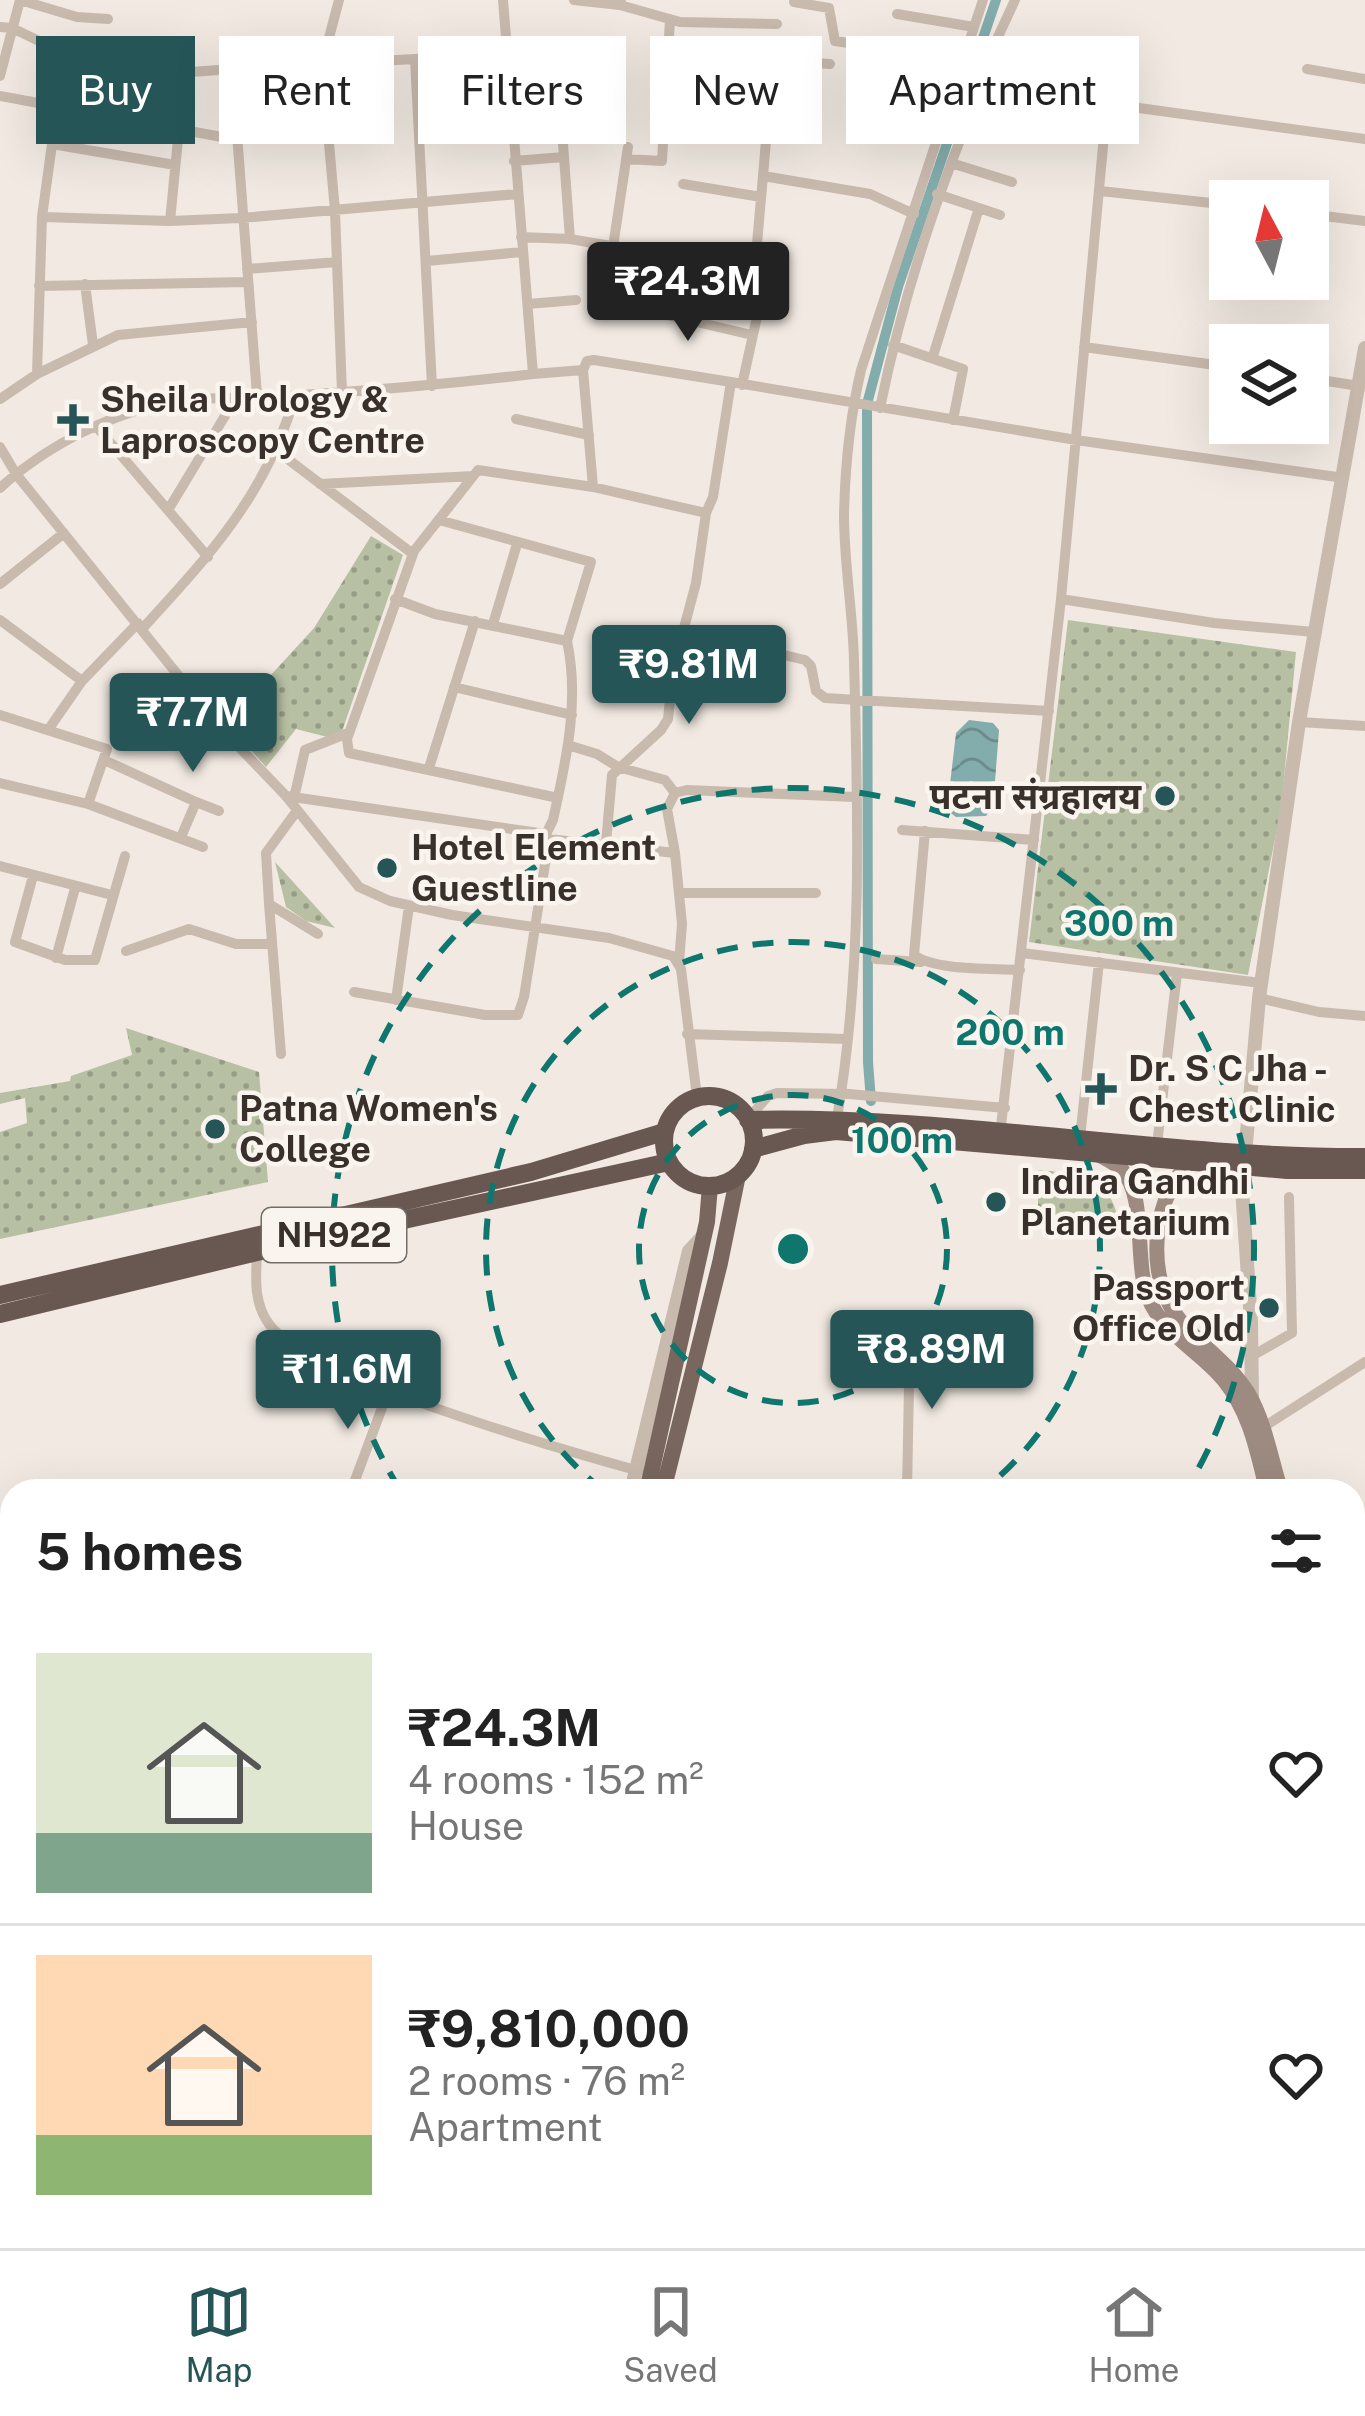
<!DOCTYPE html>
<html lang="en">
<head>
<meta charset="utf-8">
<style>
	body { margin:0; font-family:"Public Sans","Noto Sans Devanagari",sans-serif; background:#f2f2f2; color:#222; height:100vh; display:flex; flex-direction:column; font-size:45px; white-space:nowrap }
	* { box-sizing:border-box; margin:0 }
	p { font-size:39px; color:#767676 }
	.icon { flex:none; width:66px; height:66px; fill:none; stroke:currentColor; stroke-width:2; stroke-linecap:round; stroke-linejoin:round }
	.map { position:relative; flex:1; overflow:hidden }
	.sheet { position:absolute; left:0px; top:1479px; width:1365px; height:771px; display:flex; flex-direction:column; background:#fff; border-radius:36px 36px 0 0; box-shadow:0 12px 48px #0002 }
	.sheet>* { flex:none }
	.banner { position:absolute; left:36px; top:36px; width:1293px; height:108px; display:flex; gap:24px }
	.needle { width:78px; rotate:353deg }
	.fabs { position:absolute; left:1209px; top:180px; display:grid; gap:24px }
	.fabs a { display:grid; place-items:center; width:120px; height:120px; border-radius:0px; background:#fff; box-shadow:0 12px 48px #0002; font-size:60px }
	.price { position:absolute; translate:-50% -102px; padding:0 27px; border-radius:12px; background:#255557; color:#fff; font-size:39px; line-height:78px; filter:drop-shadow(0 3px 6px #0008) }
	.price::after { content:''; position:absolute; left:50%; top:72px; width:36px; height:27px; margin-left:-18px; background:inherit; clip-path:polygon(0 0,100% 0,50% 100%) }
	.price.on { background:#222; color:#fff }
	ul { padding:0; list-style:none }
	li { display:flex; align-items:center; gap:36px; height:300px; padding:0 36px }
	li+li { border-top:3px solid #e0e0e0 }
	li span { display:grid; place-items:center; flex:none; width:336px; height:240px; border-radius:0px; color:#555 }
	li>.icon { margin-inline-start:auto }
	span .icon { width:144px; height:144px; fill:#fffc; stroke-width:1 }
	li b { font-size:51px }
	h2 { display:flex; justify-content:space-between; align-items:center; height:144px; padding:0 36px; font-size:51px }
	.chip { padding:0 42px; border-radius:0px; background:#fff; box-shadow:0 12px 48px #0002; font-size:42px; line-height:108px }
	.chip.on { background:#255557; color:#fff }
	.menu { display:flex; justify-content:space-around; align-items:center; height:168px; border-top:3px solid #e0e0e0; background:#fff; font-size:33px; color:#767676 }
	.menu a { display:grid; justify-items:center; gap:6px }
	.menu .on { color:#255557 }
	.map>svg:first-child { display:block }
</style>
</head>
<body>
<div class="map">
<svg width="1365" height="2248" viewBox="0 0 1365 2248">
	<defs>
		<pattern id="green-dots" width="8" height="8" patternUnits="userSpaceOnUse" patternTransform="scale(3)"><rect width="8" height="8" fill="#b7c0a3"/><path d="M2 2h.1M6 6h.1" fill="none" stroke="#969c85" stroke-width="1.8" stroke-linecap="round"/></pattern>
		<pattern id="water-waves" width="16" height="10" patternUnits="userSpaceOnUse" patternTransform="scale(3)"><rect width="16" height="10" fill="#83acac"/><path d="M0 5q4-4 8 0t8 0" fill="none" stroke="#6c8c8c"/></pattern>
	</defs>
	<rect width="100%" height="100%" fill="#f2eae2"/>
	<path fill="url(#green-dots)" d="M371,536L403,555L339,740L296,729L266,767L227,723L314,628Z
		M1068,620L1296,652L1281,809L1248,975L1029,942Z
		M275,862L335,928L306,921L286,907Z
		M126,1028L259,1072L268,1182L0,1239V1132L27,1123L25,1098L0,1104V1093L70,1081L71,1076L132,1055Z
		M1038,1170C1079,1174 1114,1177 1119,1226L1038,1228Z"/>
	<path fill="#b7c0a3" d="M514,2238H585L582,2248H512Z"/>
	<path fill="url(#water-waves)" d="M969,720L993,723L999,730L993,807L986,816L956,817L947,810L956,733Z"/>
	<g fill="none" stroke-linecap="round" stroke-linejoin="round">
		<path stroke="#83acac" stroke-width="10" d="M871,1101L868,1062L867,404L898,287L996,0
			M818,2248L819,2238"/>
		<path stroke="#c9baae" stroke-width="10" d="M20,0L77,17L108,19
			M574,0L620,5L621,2
			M1015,0L996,41L977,102L1015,101L1107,110
			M794,2L829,8L835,41L963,60
			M620,5L680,22L777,24
			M897,14L974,27
			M0,27L12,28L62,52L151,75L232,69L257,395
			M415,59L505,55
			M774,60L830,64
			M322,64L339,0
			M1307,69L1365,79
			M0,76L20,0
			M508,93L559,89L570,239
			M770,93L763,176L870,194L914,214
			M0,96L238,140
			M58,107L71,54
			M626,159L662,161L670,19
			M514,161L564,157
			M951,163L1012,182
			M683,184L761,197
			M1100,191L1230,205
			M937,194L1000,215
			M1308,214L1365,221
			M42,217L170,221L241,218L517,194
			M170,221L179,129
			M521,237L570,239L681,258
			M613,247L628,147
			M427,261L522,252
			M247,269L337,262
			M85,284L93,345
			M39,286L248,282
			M528,304L576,300
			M633,307L752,335
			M893,345L963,369L953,420
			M1084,347L1230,367
			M933,356L979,208
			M37,374L42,217L52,144L175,165
			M533,374L583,370L587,361L594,360L731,382
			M1308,378L1359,386
			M742,385L767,271L755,266L763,176
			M342,392L335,211L322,64L415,59L432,386
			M0,399L37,374L118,335L252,322
			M880,408C902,300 934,204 975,102
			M516,419L589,435
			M96,426L208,557
			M0,447L16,474L219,726L286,796L359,887L390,901L452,915L609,938L673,956L681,969L697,1097
			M277,451L413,554
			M320,484L473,476
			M593,487L706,513L713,497L731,382L1076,440L1344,478
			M0,488C47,445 117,409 182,401C222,396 262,398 302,395C379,390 456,383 533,374L503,0
			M168,510L237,396
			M439,520L591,562L567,641
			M0,584L64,533
			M395,599L435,614L567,641C580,701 566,761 553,820L546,834
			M1061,599L1214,623L1314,632
			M0,620L82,681
			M493,624L517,544
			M143,628C210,555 267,493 295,396
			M732,643L805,660L811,666L816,691L825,698L1049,711
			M454,687L572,715
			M0,715L107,749L88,804
			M1299,722L1365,726
			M48,730L82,681L138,623
			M568,745L597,754L618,767L665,780L675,793
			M104,760L196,802L181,837
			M429,768L475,621
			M0,783L88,804L203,847
			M286,796L546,834L549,839L524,997L518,1015H485L354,992
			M294,798L305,750L348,733
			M558,798L349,753L347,739L414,551L478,470L593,487L583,370
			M196,802L219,811
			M296,812L266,853L269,904L318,934
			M902,830L1034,840
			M925,831L914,955C935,971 993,968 1020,970
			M549,839L675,853L667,809L675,793L687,790L855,797
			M606,843L612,775L661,730L668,719L673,669L696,583L706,513
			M675,853L682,924L679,963
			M0,866L112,895
			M33,876L15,942L65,960H95L125,856
			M680,893H816
			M269,904L281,1054
			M126,951L189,929L236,944H272
			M1022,953L1261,983
			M56,958L75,888
			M876,959L921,962
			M1259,998L1319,1012L1365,1016
			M396,1000L409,906
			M687,1034L847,1039
			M749,1118L768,1096L777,1093L849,1094L1005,1108
			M837,1118C863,968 858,813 854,661C853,613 844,564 844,515C845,468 850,417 861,370L983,0
			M1000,1135L1061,599L1106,114L1117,105L1365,139
			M1080,1138L1099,962
			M1157,1145L1177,973
			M257,1252C256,1277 253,1302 269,1324C306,1377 567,1451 639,1471
			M1252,1356L1292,1333L1289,1197
			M1262,1428L1365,1362
			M351,1491L389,1389
			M907,1491L910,1333
			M1353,1612L1365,1613
			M1353,1845L1365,1846
			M1353,1898L1365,1899
			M1353,2076L1365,2077
			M1353,2085L1365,2086
			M1353,2188H1365
			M0,2226L12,2179
			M143,2238L185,2248
			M640,2238L673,2248
			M98,2248L100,2238
			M202,2248L204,2238
			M725,2248L728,2238
			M857,2248L860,2238
			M894,2248L897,2238
			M930,2248L931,2238"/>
		<path stroke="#c9baae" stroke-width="14" d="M1252,1399L1251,1322L1242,1188L1259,998L1299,722L1365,348
			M631,1491L689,1251L704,1235
			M443,2248L445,2238"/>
		<path stroke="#9d8a80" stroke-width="15" d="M1099,1155C1106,1159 1117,1164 1122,1170C1147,1196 1134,1263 1148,1297C1162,1333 1199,1351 1223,1379C1250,1412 1257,1451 1267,1491
			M1191,1162C1154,1194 1146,1267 1172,1309C1192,1341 1228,1360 1248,1393C1265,1422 1271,1459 1281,1491
			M1215,2238L1216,2248
			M1227,2248V2238
			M1241,2248L1242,2238"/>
		<path stroke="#79675f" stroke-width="16" d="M647,1491L707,1222L710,1186
			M663,1491L720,1263L738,1175
			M456,2248L459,2238
			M474,2248L477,2238"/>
		<path stroke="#695852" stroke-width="18" d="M664 1141a45 45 0 1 1 90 0a45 45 0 1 1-90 0Z
			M748,1120C955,1115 1159,1158 1365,1157
			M753,1149L804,1135L836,1131L1287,1170H1365
			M0,1295L531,1172L664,1132
			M0,1314L257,1252L669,1162"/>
	</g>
	<g fill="none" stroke="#0f766e" stroke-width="6" stroke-dasharray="21 15">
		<circle cx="793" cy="1249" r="154"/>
		<path d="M604 1491A307 307 0 1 1 982 1491"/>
		<path d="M400 1490A461 461 0 1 1 1186 1490"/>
	</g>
	<g fill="#255557" stroke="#f9f4ee" stroke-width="4.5">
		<path d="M67 402h12v12h12v12h-12v12h-12v-12h-12v-12h12z"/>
		<circle cx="1165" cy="796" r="12"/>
		<circle cx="387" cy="868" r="12"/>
		<path d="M1095 1071h12v12h12v12h-12v12h-12v-12h-12v-12h12z"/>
		<circle cx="215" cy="1129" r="12"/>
		<circle cx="996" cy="1202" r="12"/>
		<circle cx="1269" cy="1308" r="12"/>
	</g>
	<g text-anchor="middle" stroke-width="9" stroke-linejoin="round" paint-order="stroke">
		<rect fill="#f9f4ee" stroke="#736b66" stroke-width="3" x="262" y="1208" width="144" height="54" rx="9"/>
		<g font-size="33" font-weight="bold" fill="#39302c">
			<text x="334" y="1247">NH922</text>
		</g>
		<g font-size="36" font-weight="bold" fill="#39302c" stroke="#f9f4ee" text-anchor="start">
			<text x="100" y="412">Sheila Urology &amp;<tspan x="100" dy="41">Laproscopy Centre</tspan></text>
			<text x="1141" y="809" text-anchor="end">पटना संग्रहालय</text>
			<text x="411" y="860">Hotel Element<tspan x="411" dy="41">Guestline</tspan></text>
			<text x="1128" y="1081">Dr. S C Jha -<tspan x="1128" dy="41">Chest Clinic</tspan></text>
			<text x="239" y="1121">Patna Women's<tspan x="239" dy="41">College</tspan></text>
			<text x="1020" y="1194">Indira Gandhi<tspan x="1020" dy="41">Planetarium</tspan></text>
			<text x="1245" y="1300" text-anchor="end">Passport<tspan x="1245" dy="41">Office Old</tspan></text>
		</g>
	</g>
	<circle cx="793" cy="1249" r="18" fill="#0f766e" stroke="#f9f4ee" stroke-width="6"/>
	<g font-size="36" text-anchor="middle" font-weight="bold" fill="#0f766e" stroke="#f9f4ee" stroke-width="9" stroke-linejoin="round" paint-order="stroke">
		<text x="1119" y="936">300 m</text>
		<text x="1010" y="1045">200 m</text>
		<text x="902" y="1153">100 m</text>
	</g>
</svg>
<div class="fabs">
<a><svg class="needle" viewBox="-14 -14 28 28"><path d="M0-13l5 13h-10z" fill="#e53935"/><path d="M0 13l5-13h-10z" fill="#767676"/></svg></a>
<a><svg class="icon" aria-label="layers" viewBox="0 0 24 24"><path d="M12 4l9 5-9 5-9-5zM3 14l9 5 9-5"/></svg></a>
</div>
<b class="price on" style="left:688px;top:344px">₹24.3M</b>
<b class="price" style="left:689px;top:727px">₹9.81M</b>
<b class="price" style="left:193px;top:775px">₹7.7M</b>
<b class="price" style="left:932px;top:1412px">₹8.89M</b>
<b class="price" style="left:348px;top:1432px">₹11.6M</b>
<div class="banner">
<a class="chip on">Buy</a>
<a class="chip">Rent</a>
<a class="chip">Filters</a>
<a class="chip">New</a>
<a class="chip">Apartment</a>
</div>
<section class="sheet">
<h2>5 homes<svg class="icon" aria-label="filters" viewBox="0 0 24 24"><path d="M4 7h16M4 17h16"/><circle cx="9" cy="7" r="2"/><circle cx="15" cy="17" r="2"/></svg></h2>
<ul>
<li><span style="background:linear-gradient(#dfe7d0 75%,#7fa58c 0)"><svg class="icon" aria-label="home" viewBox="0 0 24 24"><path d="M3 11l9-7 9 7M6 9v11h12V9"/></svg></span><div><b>₹24.3M</b><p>4 rooms · 152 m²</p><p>House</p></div><svg class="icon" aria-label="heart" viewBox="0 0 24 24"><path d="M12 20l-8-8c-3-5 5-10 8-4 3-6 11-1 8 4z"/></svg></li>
<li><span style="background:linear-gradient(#ffd9b3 75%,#8fb573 0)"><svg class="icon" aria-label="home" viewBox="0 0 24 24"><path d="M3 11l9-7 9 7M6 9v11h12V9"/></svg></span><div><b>₹9,810,000</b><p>2 rooms · 76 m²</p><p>Apartment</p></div><svg class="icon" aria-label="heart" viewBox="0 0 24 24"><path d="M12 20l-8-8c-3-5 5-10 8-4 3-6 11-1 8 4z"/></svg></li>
</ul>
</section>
</div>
<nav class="menu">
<a class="on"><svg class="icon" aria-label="map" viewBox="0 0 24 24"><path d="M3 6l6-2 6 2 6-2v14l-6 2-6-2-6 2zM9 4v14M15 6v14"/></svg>Map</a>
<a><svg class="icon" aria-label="saved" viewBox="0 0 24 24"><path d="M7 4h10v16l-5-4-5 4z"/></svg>Saved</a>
<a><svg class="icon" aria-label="home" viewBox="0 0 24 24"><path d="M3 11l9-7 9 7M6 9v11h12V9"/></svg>Home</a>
</nav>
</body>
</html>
